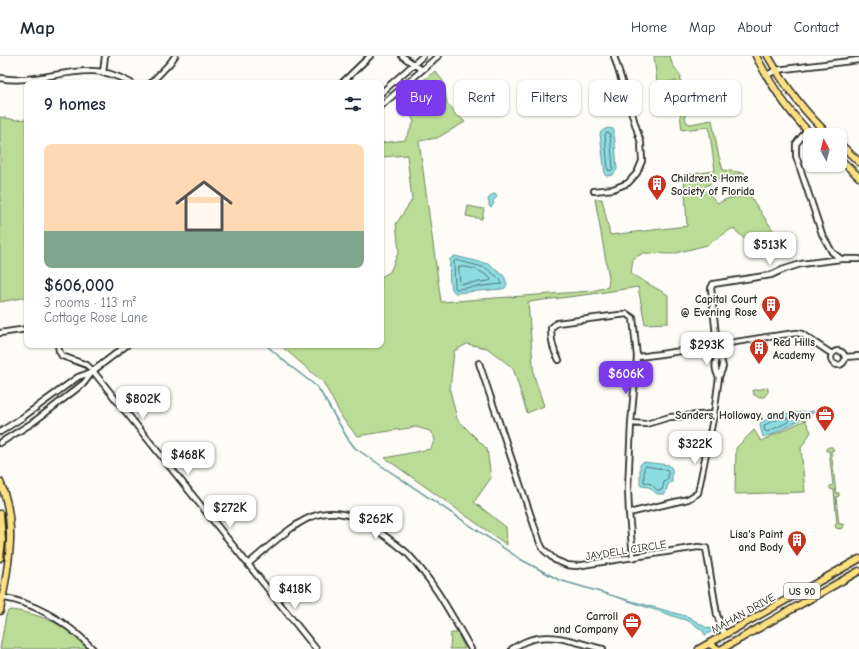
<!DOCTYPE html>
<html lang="en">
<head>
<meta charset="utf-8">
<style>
	body { margin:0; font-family:"Comic Neue",sans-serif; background:#f2f2f3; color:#1f2937; height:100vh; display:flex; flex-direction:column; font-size:15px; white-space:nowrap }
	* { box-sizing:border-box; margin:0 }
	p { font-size:13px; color:#747a83 }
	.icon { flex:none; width:22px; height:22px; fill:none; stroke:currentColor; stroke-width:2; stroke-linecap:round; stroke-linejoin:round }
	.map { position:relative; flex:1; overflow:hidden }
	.panel { position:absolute; left:24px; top:24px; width:360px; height:268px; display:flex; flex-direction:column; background:#fff; border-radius:8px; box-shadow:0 1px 3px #0004 }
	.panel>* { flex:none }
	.guide { position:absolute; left:396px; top:24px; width:380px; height:36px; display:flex; gap:8px }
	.needle { width:26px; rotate:353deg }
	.buttons { position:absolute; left:803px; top:72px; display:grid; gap:8px }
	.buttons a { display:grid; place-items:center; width:44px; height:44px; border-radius:8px; background:#fff; box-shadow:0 1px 3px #0004; font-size:20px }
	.price { position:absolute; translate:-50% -34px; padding:0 9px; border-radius:8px; background:#fff; color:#222; font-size:13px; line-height:26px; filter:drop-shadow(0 1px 2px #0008) }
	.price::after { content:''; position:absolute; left:50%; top:24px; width:12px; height:9px; margin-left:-6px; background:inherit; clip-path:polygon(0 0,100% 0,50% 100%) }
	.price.selected { background:#7c3aed; color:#fff }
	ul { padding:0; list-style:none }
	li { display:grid; align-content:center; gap:8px; height:212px; padding:0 20px }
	li span { display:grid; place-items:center; height:124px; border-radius:8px; color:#555 }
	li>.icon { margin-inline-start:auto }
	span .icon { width:72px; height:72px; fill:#fffc; stroke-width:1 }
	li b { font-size:17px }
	h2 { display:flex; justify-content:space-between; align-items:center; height:48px; padding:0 20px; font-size:17px }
	.pill { padding:0 14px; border-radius:8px; background:#fff; box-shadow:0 1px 3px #0004; font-size:14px; line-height:36px }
	.pill.selected { background:#7c3aed; color:#fff }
	header { display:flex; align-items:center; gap:24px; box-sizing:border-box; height:56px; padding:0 20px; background:#fff; border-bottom:1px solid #e0e1e3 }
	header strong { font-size:19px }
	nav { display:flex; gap:22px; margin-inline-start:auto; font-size:14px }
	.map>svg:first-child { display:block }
</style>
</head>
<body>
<header>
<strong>Map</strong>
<nav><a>Home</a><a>Map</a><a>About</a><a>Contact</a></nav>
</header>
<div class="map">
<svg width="859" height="593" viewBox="0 0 859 593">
	<rect width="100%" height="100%" fill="#fdfcf7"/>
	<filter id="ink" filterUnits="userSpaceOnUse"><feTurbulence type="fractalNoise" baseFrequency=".025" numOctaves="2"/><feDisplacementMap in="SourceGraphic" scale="8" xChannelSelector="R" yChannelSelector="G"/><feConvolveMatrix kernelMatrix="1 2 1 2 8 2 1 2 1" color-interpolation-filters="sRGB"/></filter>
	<g filter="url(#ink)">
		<path fill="#badc96" stroke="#728460" d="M654,0H670L672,8L681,20L680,32L685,44L683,54L685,56L686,66L690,68L712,64L718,97L723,114L745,117L717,123L703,132L718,147L729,142L750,140L779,183L776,195L762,200L733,172L707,189L672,198L643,197L633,203L631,218L668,239V267L645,268L638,231L592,238L528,246L534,320L544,350L527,357L513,312L487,292L467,288L454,295L450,334L457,363L487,393L491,422L474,446L506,471L507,489L385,402L430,393L435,383L430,375L416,371L357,380L343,363L323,326L280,289H381V221L390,216L399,195L396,168L412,144L407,99L381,101V87L405,84L414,66L403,40L435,15L443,25L447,47L465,66L437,82L419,85L441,246L592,235L608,231L609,222L595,143H602L610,179L687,170L684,119L715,115L709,71L682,74L676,25L657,27Z
			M0,61L16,64L27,63V241L0,246Z
			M468,150L484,153L482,163L466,160Z
			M768,332V336L764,341H759L754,339L753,334Z
			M805,364L811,376L801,392L805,436L735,438L736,392L754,374L761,385Z
			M828,391H832L834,394L831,395L836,437H839V440L836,441L839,468H843V471L841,473L836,472L835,469L837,468L834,434L830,433V430L833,429L829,395H826V393Z
			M12,554C41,558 69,570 88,593H0L6,559L8,555Z
			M451,577H458L465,593H450Z"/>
		<path fill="#8cdde2" stroke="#659699" d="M608,72L613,73L614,75L617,113L613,119L606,120L605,119L600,77L603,74Z
			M493,138H495L497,141L493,145L494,148L491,151L489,150V147L488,143Z
			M455,200L488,208L504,220L507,228L505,232L502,233L455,237C447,230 450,213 450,203Z
			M814,355L813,357L773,378L763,381L760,370L761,366L768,363L774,359Z
			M643,406L669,409L672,413V426L668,428L665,438H657L649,431L641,430L640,428V409Z
			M607,538L689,561L705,571L715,574L705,579L703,575L691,566Z"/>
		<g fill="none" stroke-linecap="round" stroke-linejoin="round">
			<path stroke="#527274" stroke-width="1" d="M609,77L610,78L613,112L611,115L608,114L605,79L606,77Z
				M456,204L486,212L500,223L502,228L456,233L455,231L454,206Z
				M459,211C470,210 482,215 490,222L491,224L489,225L461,228L460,226Z
				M787,362L789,363L788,366L767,376L765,375L764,370C770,365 778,363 787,362Z
				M646,410L668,414V423L664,426L662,434H657L651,428L644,426V412Z"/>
			<path stroke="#659699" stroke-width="1.5" d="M266,289L289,309L316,330L320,335L348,383L355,392L520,503L559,524L607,538"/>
			<g stroke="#2b2b2b" stroke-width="8">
				<path id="minor" d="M402,0L422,14
					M103,17L105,0
					M766,20L776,14L859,4
					M0,22C31,28 62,14 93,15C106,15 120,21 131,27
					M151,27L170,7L175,0
					M342,27L370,0
					M381,37L423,0
					M381,50L438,0
					M807,74L796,88V100L822,178L832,196L841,203
					M594,135L613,133L628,127L637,117L642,105L641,87L614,0
					M0,277L27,273
					M58,289L59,295L62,300L87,309L93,315L316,593
					M831 302a7 7 0 1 1 14 0a7 7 0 1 1-14 0Z
					M718,298C715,307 714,313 719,321
					M637,301C691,295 743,283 797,277L802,278L832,298
					M845,301L859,300
					M559,304C553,295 551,283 551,272L557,267L627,258L633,262L637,301L631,367L628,433L629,457L633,502
					M479,307L540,487L543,493L555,504L567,509L576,510L698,491L706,492L717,559L724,578
					M631,367L646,368L670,361L714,358
					M0,376L23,361L78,321L92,316
					M0,387L32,367L52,352L84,327L93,315L127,289
					M629,457L688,443L698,437L714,358L719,321L723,311L721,303L718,298L717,289L711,232L713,228L771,219L782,214L801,208L841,203H859
					M248,508C265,494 291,469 311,461C336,451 358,460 378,475C388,482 398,489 407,497C434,525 452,560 471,593
					M0,541C37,547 67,566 93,593
					M512,593C520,588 528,583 538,582C557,578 584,589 603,593"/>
			</g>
			<g stroke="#2b2b2b" stroke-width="9">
				<path id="major" d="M756,0C771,29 789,57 812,79
					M768,0C785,30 804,56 829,79
					M840,88L859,106
					M840,103L859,121
					M0,426C18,468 8,512 0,555
					M0,458L2,484L0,502
					M709,588L718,593
					M699,593L859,503
					M722,593L859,515"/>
			</g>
			<use href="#minor" stroke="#fdfcf7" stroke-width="4.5"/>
			<use href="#major" stroke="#fde080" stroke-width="6"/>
		</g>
	</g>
	<defs>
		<g id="building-pin" transform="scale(1)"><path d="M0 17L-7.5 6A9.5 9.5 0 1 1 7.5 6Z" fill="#c8321e" stroke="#fdfcf7"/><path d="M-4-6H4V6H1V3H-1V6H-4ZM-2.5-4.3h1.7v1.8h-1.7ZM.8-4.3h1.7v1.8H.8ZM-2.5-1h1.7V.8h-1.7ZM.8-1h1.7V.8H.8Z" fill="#fff"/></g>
		<g id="office-pin" transform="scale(1)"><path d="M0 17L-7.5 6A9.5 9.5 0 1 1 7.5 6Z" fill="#c8321e" stroke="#fdfcf7"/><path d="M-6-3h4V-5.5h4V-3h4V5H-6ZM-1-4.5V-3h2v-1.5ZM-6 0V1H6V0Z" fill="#fff"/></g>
	</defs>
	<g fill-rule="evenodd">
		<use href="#building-pin" x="657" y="128"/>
		<use href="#building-pin" x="771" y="249"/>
		<use href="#building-pin" x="759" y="292"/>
		<use href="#office-pin" x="825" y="359"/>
		<use href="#building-pin" x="797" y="484"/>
		<use href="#office-pin" x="632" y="566"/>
	</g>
	<g text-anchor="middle" stroke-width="3.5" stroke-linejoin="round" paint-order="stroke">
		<rect fill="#fdfcf7" stroke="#6a6a68" stroke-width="1" x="784" y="527" width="36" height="16" rx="3"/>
		<g font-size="10" font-weight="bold" fill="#2b2b2b">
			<text x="802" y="539">US 90</text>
		</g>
		<g font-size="11" font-weight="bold" fill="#2b2b2b" stroke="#fdfcf7" text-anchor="end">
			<text x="671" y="126" text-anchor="start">Children's Home<tspan x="671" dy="13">Society of Florida</tspan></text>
			<text x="757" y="247">Capital Court<tspan x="757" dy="13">@ Evening Rose</tspan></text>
			<text x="773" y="290" text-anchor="start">Red Hills<tspan x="773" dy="13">Academy</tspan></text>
			<text x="811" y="363">Sanders, Holloway, and Ryan</text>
			<text x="783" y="482">Lisa's Paint<tspan x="783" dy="13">and Body</tspan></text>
			<text x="618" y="564">Carroll<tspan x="618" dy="13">and Company</tspan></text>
		</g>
		<g font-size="11" fill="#2b2b2b" stroke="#fdfcf7">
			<text transform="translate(626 494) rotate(-9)" y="4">JAYDELL CIRCLE</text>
			<text transform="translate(743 557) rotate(-29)" y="4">MAHAN DRIVE</text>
		</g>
	</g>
</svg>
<div class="buttons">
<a><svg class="needle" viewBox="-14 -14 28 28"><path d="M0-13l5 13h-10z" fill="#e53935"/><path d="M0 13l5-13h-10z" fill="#747a83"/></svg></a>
</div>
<b class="price" style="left:770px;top:210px">$513K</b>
<b class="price" style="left:707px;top:310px">$293K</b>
<b class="price selected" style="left:626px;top:339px">$606K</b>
<b class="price" style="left:143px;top:364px">$802K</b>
<b class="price" style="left:695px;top:409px">$322K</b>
<b class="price" style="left:188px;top:420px">$468K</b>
<b class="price" style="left:230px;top:473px">$272K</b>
<b class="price" style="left:376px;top:484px">$262K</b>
<b class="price" style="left:295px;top:554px">$418K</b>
<div class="guide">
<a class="pill selected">Buy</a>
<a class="pill">Rent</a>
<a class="pill">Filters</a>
<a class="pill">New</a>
<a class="pill">Apartment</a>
</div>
<section class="panel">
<h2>9 homes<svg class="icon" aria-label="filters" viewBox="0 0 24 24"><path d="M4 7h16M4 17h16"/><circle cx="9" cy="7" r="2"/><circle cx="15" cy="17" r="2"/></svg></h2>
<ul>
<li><span style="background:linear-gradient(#ffd9b3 70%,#7fa58c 0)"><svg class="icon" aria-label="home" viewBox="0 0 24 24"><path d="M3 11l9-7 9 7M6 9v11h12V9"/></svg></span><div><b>$606,000</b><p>3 rooms · 113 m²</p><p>Cottage Rose Lane</p></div></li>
</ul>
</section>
</div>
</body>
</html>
